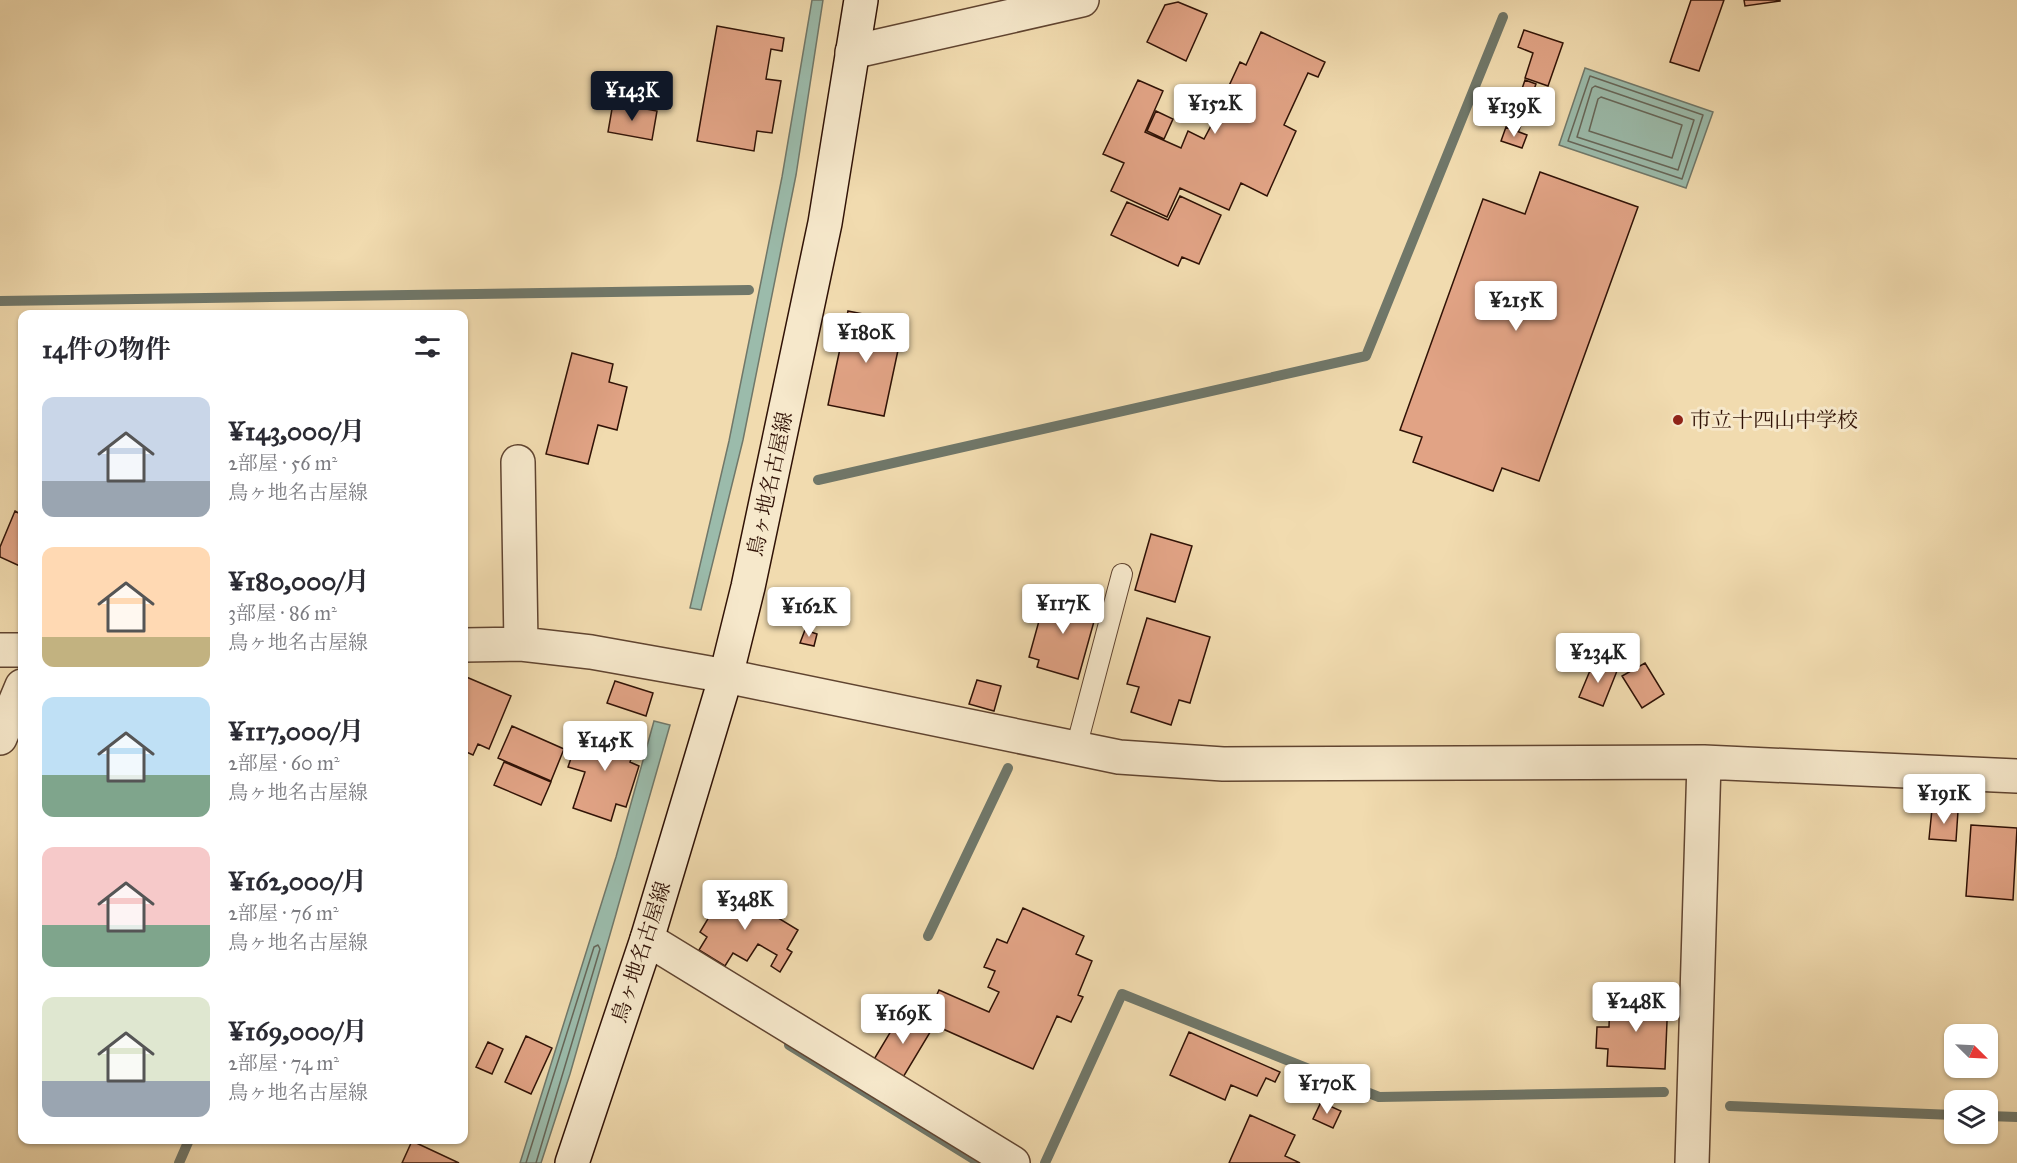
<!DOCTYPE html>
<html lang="ja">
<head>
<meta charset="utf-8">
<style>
	body { margin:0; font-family:"IM FELL Great Primer","Noto Serif JP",serif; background:#f7f7f7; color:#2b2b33; height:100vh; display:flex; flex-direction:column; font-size:22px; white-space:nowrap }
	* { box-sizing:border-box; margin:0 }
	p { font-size:20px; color:#7c7c81 }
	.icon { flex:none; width:33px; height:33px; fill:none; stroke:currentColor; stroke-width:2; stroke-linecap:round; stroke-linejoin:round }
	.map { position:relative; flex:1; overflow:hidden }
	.details { position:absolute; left:18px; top:310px; width:450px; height:834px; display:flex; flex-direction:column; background:#fff; border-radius:12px; box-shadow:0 2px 4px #0004 }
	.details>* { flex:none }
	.needle { width:39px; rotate:114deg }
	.fabs { position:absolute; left:1944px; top:1024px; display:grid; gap:12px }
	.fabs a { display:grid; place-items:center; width:54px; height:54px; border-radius:12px; background:#fff; box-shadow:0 2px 4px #0004; font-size:30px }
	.price { position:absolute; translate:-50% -51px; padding:0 14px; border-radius:6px; background:#fff; color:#222; font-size:20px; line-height:39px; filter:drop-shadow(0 2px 3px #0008) }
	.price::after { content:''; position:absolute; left:50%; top:36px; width:18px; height:14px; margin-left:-9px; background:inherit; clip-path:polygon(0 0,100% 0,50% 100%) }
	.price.current { background:#111827; color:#fff }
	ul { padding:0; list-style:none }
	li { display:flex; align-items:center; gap:18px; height:150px; padding:0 24px }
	li span { display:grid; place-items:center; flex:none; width:168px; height:120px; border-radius:12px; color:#555 }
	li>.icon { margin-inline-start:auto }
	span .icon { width:72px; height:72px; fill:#fffc; stroke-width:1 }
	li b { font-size:26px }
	h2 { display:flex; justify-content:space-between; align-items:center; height:72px; padding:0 24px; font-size:26px }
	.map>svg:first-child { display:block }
</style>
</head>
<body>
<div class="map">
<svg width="2017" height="1163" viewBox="0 0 2017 1163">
	<rect width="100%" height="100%" fill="#f1dbaf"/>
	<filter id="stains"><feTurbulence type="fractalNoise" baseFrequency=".00333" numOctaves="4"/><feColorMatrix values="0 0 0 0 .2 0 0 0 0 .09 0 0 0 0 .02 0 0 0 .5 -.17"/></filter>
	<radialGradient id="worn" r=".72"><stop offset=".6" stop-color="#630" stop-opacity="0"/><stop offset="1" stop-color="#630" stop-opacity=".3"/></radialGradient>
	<path fill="#9bbbab" stroke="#707769" stroke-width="1.5" d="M812,0H823L796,175L743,440L701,610L690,608L729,441L782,177Z
		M1585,68L1713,112L1686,188L1559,145Z
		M654,721L670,725L570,1074L541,1163H520L616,857Z"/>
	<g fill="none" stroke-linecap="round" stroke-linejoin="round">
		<path stroke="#666658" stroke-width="1.5" d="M1590,76L1703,115L1682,179L1568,141Z
			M1595,86L1694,120L1678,170L1577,137L1592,88Z
			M1601,97L1682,125L1672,158L1589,131L1598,99Z
			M526,1163L594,947L598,945L600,949L536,1163"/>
		<path stroke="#707769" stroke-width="10" d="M0,301L749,290
			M818,480L1366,356L1503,17
			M928,936L1008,768
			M789,1045L980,1163
			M1730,1106L1954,1115
			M1988,1116L2017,1117
			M179,1163L189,1140
			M1045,1163L1122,994L1379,1097L1664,1092"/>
	</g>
	<path fill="#e1a385" stroke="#301206" stroke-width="1.5" d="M1691,0H1724L1699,71L1670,62Z
		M1744,0H1780V1L1745,6Z
		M1178,2L1207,14L1186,61L1147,42L1165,5Z
		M717,26L784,38L782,51L771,49L766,79L781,81L772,133L757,131L754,151L697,141Z
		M1524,30L1563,43L1548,86L1525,78L1533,53L1518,47Z
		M1261,32L1325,62L1318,77L1308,73L1284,125L1296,131L1267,196L1241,183L1229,210L1180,188L1167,217L1111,191L1124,163L1103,154L1138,80L1163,91L1145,132L1181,148L1188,131L1204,139L1214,120L1200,114L1208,98L1221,103L1240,62L1246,65Z
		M1525,80L1536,84L1519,130L1509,127Z
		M613,103L657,111L652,140L608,132Z
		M1156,111L1173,119L1164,139L1147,131Z
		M1506,127L1527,135L1522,148L1501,141Z
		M1540,172L1638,207L1539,481L1502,468L1493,491L1413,462L1422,437L1400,430L1483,199L1525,214Z
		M1180,196L1221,215L1199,264L1182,257L1178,266L1111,235L1127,202L1168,220Z
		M848,311L904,322L884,416L828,405Z
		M572,353L613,364L609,382L627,387L617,430L598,425L588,464L546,454Z
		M15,511L22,515V567L0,557V547Z
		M1151,534L1192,546L1175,602L1135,590Z
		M784,588L824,600L817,624L777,613Z
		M1047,592L1098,607L1078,679L1037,667L1039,660L1029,657Z
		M1147,618L1210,637L1190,703L1179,700L1171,725L1131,712L1139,687L1127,684Z
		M805,630L817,634L814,646L800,643Z
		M1594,661L1617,671L1603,706L1579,697Z
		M1645,663L1664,694L1642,708L1622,676Z
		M464,676L511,696L489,749L478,744L473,755L464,751Z
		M977,680L1001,686L994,711L969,704Z
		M615,681L653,693L646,716L607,703Z
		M512,726L564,749L551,781L498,758Z
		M595,726L638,740L630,762L639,766L626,807L616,804L611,821L573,808L585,772L568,767L577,741L589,745Z
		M504,762L551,782L541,805L494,785Z
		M1932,809L1958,811L1956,841L1929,839Z
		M1971,825L2017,828L2013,900L1966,896Z
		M727,887L798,930L787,949L792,952L780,972L771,966L777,955L758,944L747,961L733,953L725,966L699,950L707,937L700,932Z
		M1023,908L1084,936L1076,954L1092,961L1078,995L1083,997L1071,1022L1057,1016L1033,1069L925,1021L939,990L989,1012L999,992L988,987L995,971L984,967L997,939L1007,943Z
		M1610,996L1668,998L1665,1069L1607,1066L1608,1049L1596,1048L1597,1027H1609Z
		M903,1011L932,1029L902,1079L873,1061Z
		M1189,1032L1280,1072L1275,1082L1266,1078L1257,1096L1231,1085L1225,1100L1170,1075Z
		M526,1036L552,1048L531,1094L505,1082Z
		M488,1042L503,1049L492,1074L476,1067Z
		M1321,1102L1341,1111L1333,1128L1313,1119Z
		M1250,1115L1295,1135L1285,1156L1300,1163H1229Z
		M412,1141L459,1163H402Z"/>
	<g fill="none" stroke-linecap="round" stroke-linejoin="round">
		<g stroke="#604430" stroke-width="22">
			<path id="service" d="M1076,748L1122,574"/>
		</g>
		<g stroke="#604430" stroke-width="36">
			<path id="minor" d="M852,52L1082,0
				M518,462L521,644
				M464,645L521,644L591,652L726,676L1119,757L1223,764L1704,762L2017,776
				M0,650H22
				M0,738L22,686
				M647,939L1013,1163
				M1692,1163L1704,762"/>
		</g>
		<g stroke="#301206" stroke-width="36">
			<path id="secondary" d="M572,1163L647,939L726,676L748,587L825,223L861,0"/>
		</g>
		<use href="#service" stroke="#f6e8cb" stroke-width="20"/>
		<use href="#minor" stroke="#f6e8cb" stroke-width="33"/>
		<use href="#secondary" stroke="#f6e8cb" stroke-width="33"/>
	</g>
	<circle fill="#8f2418" stroke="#f6e8cb" stroke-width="2" cx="1678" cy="420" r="6"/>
	<g text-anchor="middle" stroke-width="6" stroke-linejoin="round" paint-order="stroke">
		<g font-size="21" fill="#301206" stroke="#f6e8cb" text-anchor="start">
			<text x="1690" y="427">市立十四山中学校</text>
		</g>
		<g font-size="21" fill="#301206" stroke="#f6e8cb">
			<text transform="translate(770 484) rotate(-78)" y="7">鳥ヶ地名古屋線</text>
			<text transform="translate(641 952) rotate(-72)" y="7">鳥ヶ地名古屋線</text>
		</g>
	</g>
	<rect width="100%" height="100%" filter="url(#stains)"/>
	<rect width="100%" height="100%" fill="url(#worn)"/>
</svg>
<div class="fabs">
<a><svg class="needle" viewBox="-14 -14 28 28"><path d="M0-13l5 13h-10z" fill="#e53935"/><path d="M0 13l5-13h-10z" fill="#7c7c81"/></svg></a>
<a><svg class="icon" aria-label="layers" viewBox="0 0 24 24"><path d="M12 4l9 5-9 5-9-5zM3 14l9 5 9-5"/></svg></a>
</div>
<b class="price current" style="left:632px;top:122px">¥143K</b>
<b class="price" style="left:1215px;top:135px">¥152K</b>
<b class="price" style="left:1514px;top:138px">¥139K</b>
<b class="price" style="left:1516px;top:332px">¥215K</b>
<b class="price" style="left:866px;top:364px">¥180K</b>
<b class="price" style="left:1063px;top:635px">¥117K</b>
<b class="price" style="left:809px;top:638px">¥162K</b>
<b class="price" style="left:1598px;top:684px">¥234K</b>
<b class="price" style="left:605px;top:772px">¥145K</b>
<b class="price" style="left:1944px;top:825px">¥191K</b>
<b class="price" style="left:745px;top:931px">¥348K</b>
<b class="price" style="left:1636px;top:1033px">¥248K</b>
<b class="price" style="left:903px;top:1045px">¥169K</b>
<b class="price" style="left:1327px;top:1115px">¥170K</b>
<section class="details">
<h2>14件の物件<svg class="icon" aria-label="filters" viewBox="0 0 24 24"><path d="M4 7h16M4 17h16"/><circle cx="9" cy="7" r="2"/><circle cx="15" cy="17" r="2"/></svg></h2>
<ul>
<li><span style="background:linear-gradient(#c9d6e8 70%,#9aa5b1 0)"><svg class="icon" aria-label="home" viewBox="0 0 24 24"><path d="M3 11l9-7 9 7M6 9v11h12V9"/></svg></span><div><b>¥143,000/月</b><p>2部屋 · 56 m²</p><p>鳥ヶ地名古屋線</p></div></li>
<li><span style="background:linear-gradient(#ffd9b3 75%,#c2b280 0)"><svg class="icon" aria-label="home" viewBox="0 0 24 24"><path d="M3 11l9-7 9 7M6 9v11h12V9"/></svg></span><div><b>¥180,000/月</b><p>3部屋 · 86 m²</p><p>鳥ヶ地名古屋線</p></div></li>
<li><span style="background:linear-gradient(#bfe0f5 65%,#7fa58c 0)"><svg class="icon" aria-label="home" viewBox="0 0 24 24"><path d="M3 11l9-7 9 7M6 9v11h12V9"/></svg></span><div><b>¥117,000/月</b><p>2部屋 · 60 m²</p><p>鳥ヶ地名古屋線</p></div></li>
<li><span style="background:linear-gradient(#f6c9c9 65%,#7fa58c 0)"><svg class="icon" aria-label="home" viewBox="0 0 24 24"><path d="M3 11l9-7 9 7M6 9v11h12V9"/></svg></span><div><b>¥162,000/月</b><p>2部屋 · 76 m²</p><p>鳥ヶ地名古屋線</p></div></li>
<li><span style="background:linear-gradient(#dfe7d0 70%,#9aa5b1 0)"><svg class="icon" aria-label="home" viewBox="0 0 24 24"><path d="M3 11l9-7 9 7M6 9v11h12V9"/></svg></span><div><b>¥169,000/月</b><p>2部屋 · 74 m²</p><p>鳥ヶ地名古屋線</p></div></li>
</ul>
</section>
</div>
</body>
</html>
